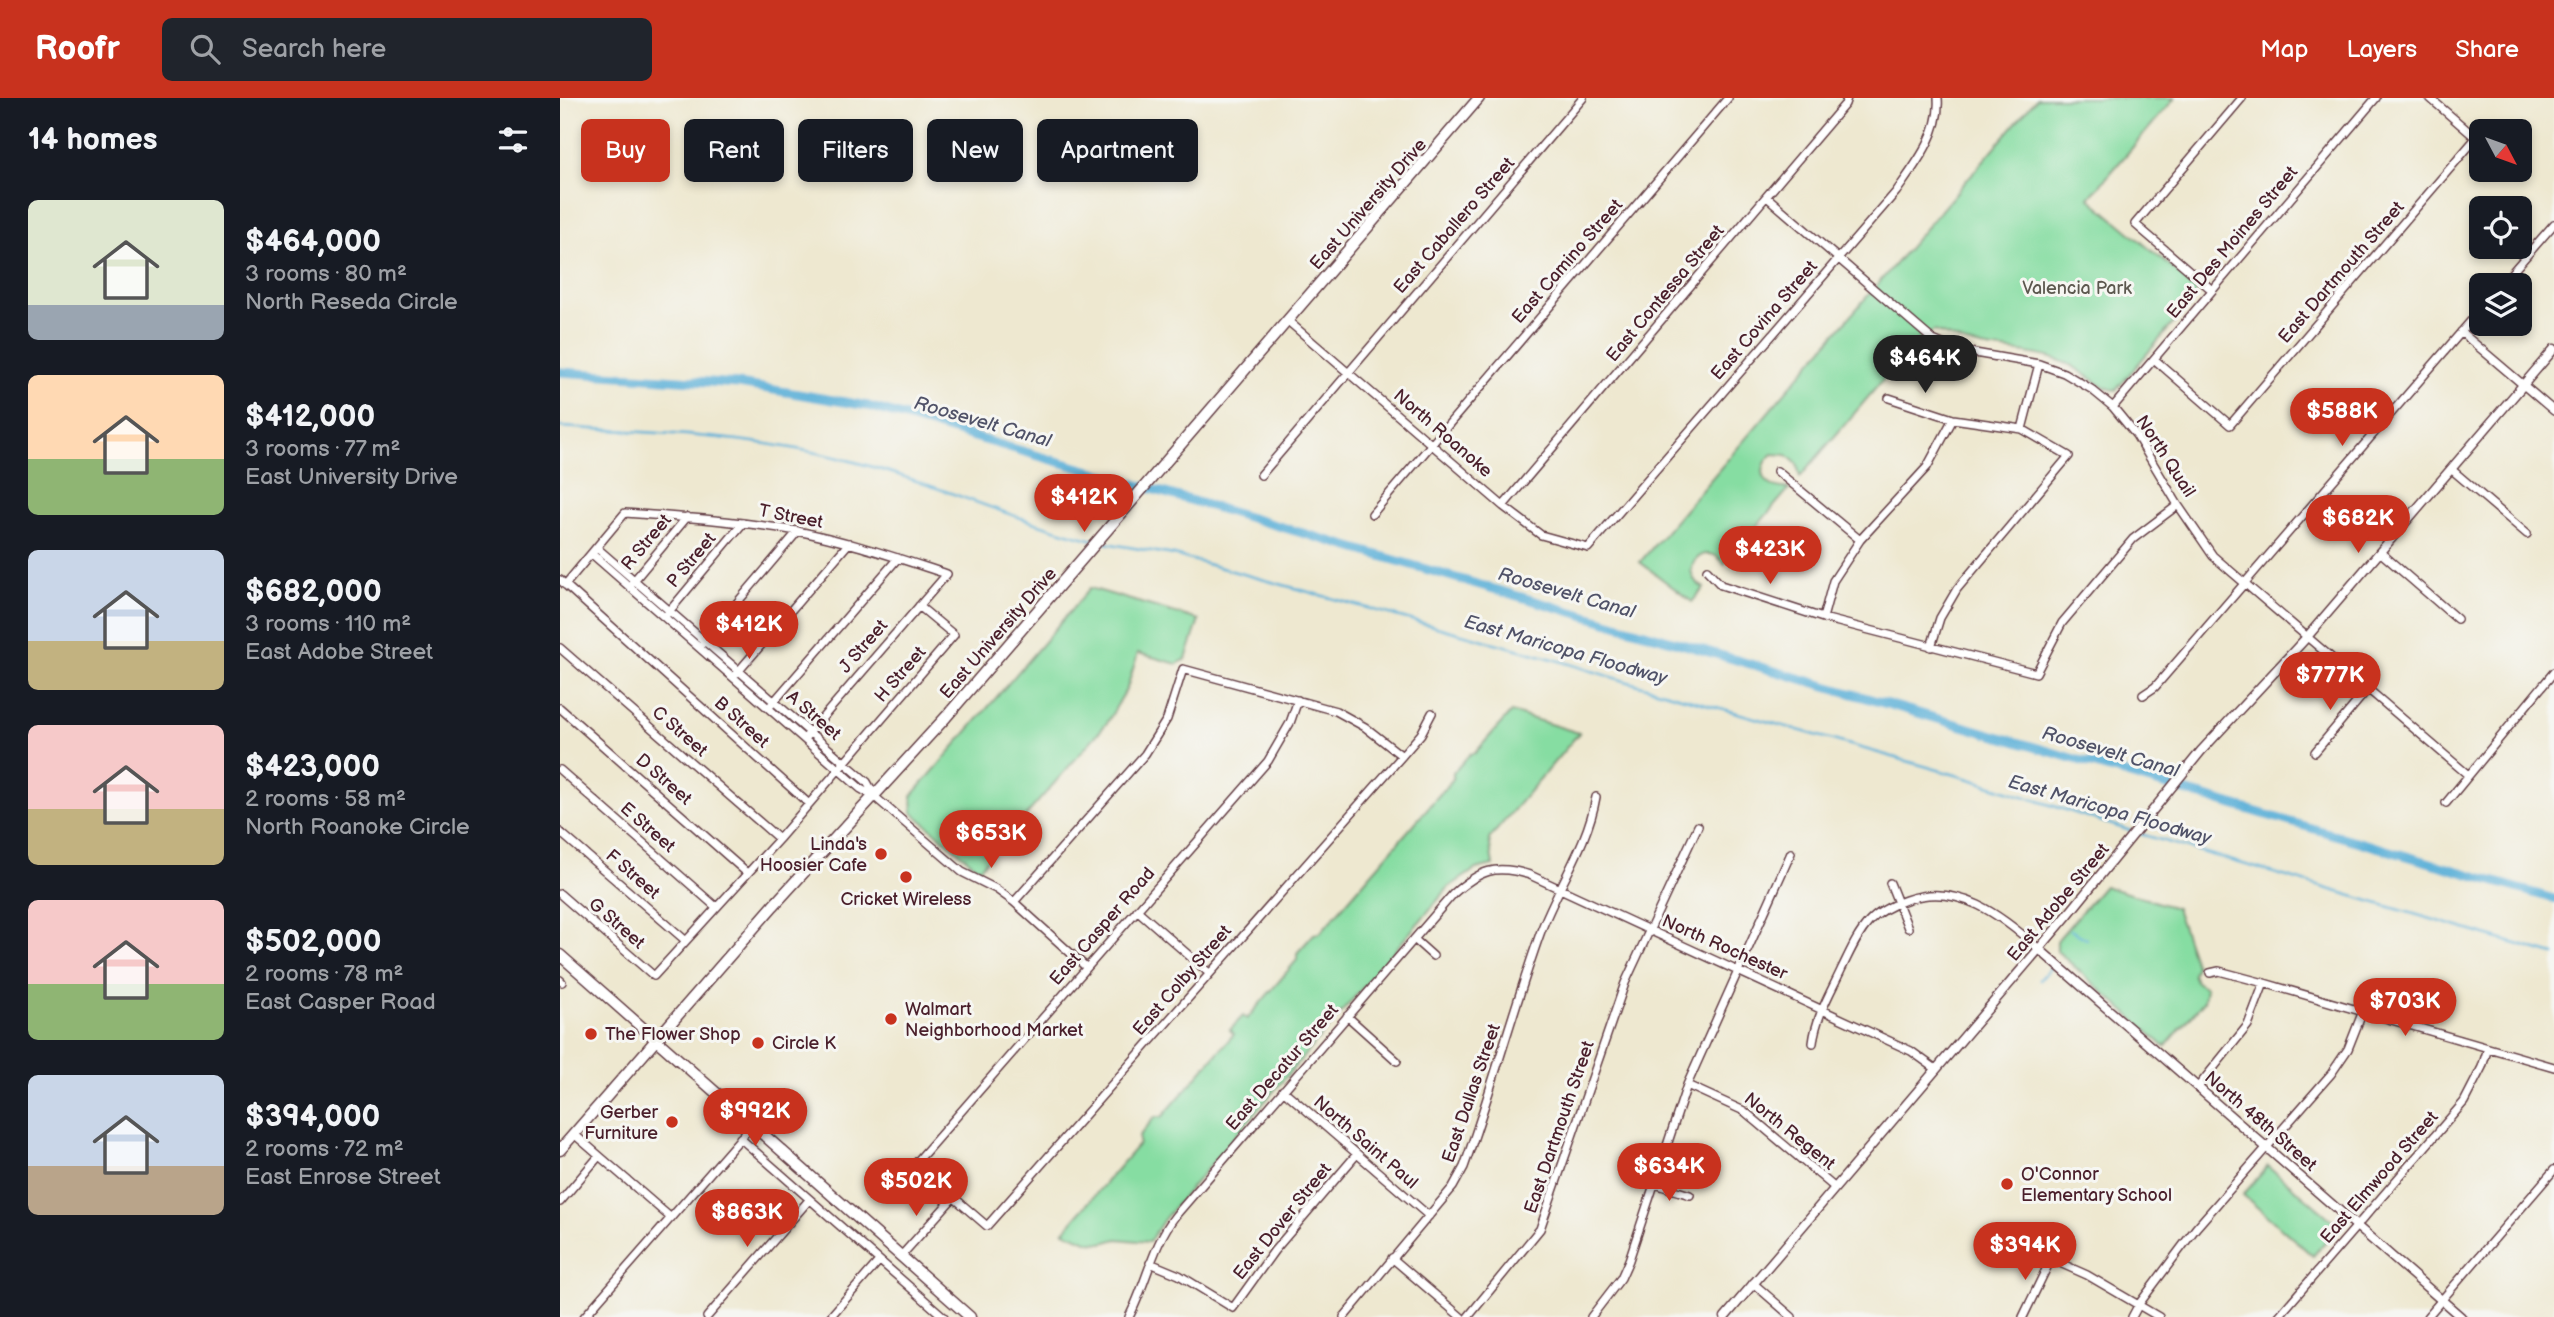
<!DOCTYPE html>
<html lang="en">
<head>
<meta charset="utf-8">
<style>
	body { margin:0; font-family:"Balsamiq Sans",sans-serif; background:#20242c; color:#f1f3f6; height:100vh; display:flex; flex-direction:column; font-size:26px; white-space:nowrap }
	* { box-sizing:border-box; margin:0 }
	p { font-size:23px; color:#9ea1a6 }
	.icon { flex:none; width:38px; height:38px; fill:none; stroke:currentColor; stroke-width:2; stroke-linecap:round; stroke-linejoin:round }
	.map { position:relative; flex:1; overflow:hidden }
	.sheet { display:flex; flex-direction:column; background:#171b24; width:560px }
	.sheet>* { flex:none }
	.top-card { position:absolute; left:21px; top:21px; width:665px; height:63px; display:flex; gap:14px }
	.needle { width:46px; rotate:131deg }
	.buttons { position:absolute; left:1909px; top:21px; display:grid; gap:14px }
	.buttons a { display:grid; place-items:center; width:63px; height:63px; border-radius:10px; background:#171b24; box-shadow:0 4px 10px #0003; font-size:35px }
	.price { position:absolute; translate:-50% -60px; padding:0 16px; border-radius:24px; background:#c8321e; color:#fff; font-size:23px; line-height:46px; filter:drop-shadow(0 2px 4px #0008) }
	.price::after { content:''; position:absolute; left:50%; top:42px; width:21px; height:16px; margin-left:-10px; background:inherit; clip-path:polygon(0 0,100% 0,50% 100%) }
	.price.active { background:#222; color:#fff }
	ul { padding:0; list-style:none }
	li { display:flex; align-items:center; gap:21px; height:175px; padding:0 28px }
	li span { display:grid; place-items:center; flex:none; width:196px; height:140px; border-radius:10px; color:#555 }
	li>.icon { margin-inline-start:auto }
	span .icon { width:84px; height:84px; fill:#fffc; stroke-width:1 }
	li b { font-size:30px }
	h2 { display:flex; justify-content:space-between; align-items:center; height:84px; padding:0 28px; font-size:30px }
	.tag { padding:0 24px; border-radius:10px; background:#171b24; box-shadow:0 4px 10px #0003; font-size:24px; line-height:63px }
	.tag.active { background:#c8321e; color:#fff }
	header { display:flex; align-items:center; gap:42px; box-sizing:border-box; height:98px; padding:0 35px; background:#c8321e; color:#fff }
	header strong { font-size:33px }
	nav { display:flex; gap:38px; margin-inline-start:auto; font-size:24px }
	.search { width:490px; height:63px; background:#20242c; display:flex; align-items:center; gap:18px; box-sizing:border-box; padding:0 24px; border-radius:10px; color:#9ea1a6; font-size:26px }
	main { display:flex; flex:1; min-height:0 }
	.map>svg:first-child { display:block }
</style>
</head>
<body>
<header>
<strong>Roofr</strong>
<div class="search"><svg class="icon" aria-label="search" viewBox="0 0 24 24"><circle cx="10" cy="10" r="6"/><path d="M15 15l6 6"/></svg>Search here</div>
<nav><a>Map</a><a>Layers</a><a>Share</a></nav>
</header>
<main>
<section class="sheet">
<h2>14 homes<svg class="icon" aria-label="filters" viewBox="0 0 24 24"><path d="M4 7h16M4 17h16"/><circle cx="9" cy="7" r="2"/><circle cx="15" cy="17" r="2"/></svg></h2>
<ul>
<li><span style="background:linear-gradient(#dfe7d0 75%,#9aa5b1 0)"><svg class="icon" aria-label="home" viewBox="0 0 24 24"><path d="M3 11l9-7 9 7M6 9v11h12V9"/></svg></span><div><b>$464,000</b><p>3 rooms · 80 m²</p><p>North Reseda Circle</p></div></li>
<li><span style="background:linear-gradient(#ffd9b3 60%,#8fb573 0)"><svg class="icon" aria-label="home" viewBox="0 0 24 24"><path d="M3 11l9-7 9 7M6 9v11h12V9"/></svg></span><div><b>$412,000</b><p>3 rooms · 77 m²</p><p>East University Drive</p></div></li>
<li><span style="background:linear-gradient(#c9d6e8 65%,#c2b280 0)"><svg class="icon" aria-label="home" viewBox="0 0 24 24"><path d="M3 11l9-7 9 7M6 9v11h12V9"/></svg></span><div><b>$682,000</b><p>3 rooms · 110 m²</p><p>East Adobe Street</p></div></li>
<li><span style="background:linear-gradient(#f6c9c9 60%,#c2b280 0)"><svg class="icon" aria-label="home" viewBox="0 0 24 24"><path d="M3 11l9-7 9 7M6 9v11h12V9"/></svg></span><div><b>$423,000</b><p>2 rooms · 58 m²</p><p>North Roanoke Circle</p></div></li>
<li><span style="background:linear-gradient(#f6c9c9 60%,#8fb573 0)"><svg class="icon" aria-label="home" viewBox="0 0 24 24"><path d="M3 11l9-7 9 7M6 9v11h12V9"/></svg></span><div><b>$502,000</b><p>2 rooms · 78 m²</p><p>East Casper Road</p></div></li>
<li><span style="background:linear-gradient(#c9d6e8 65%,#b9a48a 0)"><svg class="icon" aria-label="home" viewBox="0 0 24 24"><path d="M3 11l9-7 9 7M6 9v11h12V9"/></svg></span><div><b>$394,000</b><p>2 rooms · 72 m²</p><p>East Enrose Street</p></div></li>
</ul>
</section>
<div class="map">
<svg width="1994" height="1219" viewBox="0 0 1994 1219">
	<rect width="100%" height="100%" fill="#f6f6f2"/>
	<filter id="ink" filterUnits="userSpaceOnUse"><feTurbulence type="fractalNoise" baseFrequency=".0143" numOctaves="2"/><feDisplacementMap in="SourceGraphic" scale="14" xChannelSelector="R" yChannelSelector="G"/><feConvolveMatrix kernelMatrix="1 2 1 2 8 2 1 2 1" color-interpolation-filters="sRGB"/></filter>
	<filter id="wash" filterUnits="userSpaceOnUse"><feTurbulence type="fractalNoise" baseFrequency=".00686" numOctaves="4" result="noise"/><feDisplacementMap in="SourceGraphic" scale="28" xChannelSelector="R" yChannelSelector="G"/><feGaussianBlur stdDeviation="1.57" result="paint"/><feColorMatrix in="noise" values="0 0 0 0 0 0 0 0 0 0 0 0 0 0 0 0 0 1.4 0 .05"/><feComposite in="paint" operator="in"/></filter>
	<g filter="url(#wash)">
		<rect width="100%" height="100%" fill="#eee8d0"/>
		<path fill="#86dda2" stroke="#687e66" stroke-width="2" d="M1477,0H1615L1529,100L1635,189V200L1556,292C1539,290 1524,273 1508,266C1481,254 1450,254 1421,249C1405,246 1390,239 1374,233L1356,243L1240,379L1237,366L1227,357L1213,356C1203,364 1198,378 1211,387C1216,390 1223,390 1229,391L1164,466C1147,439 1113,473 1144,490L1132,504L1080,464Z
			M530,490L639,522L626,561L617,566L578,555L567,590L547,625L419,771L353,715L352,698Z
			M951,614L1019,635L929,741L933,767L916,771L889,789L605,1120L589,1144L557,1141L543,1145L529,1144L504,1133L579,1046V1038L595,1019H602L674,936L670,932L683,918L687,921L737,862V855L754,836L760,835L893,681V675L910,656L915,655Z
			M1544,788L1616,810L1636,868L1633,876L1636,884L1646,890L1644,903L1605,949L1497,853V843L1500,839Z
			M1708,1068L1779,1128L1753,1158L1683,1097Z"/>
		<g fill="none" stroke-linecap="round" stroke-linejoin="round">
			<path stroke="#5cb0d8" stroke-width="2.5" d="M0,329C92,335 185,337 275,359C364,380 446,420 534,442
				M540,444L614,457L993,561L1065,583L1410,681L1571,733
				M1577,735L1994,857
				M1510,832L1527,841
				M1480,882L1490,870"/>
			<path stroke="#5cb0d8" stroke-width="9" d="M0,274L179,286L308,308L1994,801"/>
		</g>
	</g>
	<g filter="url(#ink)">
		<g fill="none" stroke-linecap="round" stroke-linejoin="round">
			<g stroke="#633d44" stroke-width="10">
				<path id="minor" d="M1207,99L1373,242L1397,252L1479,266L1504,275L1531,291L1553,309L1576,337L1618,407L1653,458L1907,676
					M1941,187L1994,126
					M1652,192L1575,126L1682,0
					M728,223L943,408L981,437L1028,450L1336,94C1355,67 1381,35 1378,0
					M1901,234L1994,313
					M1594,261L1670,327L1916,40L1870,0
					M1329,300L1393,321L1462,331L1509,358L1397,491L1380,520L1371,549
					M1553,309L1816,0
					M1462,331L1479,266
					M1891,371L1967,436
					M1217,373L1300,442
					M701,377L1023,0
					M943,408L1285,6L1287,0
					M812,416L1168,0
					M37,450L307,684L315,698
					M1820,454L1897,521
					M32,456L301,691L315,699L402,774L436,791L454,804L526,869
					M1147,472L1161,487L1263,520L1476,575L1502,525L1573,441L1618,407
					M0,482L249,706
					M72,485L127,419
					M5,487L65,415C123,419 180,423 237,433C288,443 337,460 387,476L244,641
					M107,516L183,425
					M1263,520L1273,483L1300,442L1367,369L1393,321
					M142,546L238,433
					M0,550L219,741
					M177,575L289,445
					M1583,597L1595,589L1922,210
					M738,602L730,625L708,663L355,1066L427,1128L842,658L861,636L872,615
					M211,607L338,460
					M0,610L187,775
					M1755,654L1807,592
					M0,672L156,809
					M1886,705L1994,574
					M0,734L125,842
					M1330,785L1348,830
					M0,796L94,878L219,741L394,537L359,508
					M454,804L585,656L607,621L623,571L776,613L805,629L842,658
					M577,812L649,875
					M854,841L873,858
					M1650,875L1659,873L1704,885L1994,969
					M0,882L2,884
					M787,918L837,963
					M1253,945C1256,918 1271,894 1282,870C1290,854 1297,837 1309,824C1319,813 1332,807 1346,802C1398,783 1442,818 1479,851
					M1127,987L1184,1013L1274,1089
					M1638,989L1688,927L1704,885
					M723,992L869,1118
					M14,1036L111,1120
					M180,1040L384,1219
					M1095,1086L1130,1097
					M0,1104L39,1058
					M341,1158L393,1100
					M832,1160L901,1219
					M590,1165L619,1177L673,1210L714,1153L797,1056
					M1193,1185L1232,1219
					M24,1219L192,1027
					M147,1219L249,1102
					M270,1219L319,1163
					M569,1219C587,1185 592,1147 616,1117L893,796C920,772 935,766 970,777L1351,953L1376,971
					M784,1219L893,1089L904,1069C932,991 953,911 981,833C998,788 1028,746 1036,699
					M908,1219L980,1131L1065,885L1138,728
					M1031,1219L1061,1180L1069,1162L1127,987L1231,755
					M1463,1219L1491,1161L1527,1177L1599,1219
					M1572,1219L1579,1206L1636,1130L1771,976L1788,951L1803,913
					M1718,1219L1904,1004L1922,969L1928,950
					M1867,1219L1994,1072"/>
			</g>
			<g stroke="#633d44" stroke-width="11">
				<path id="tertiary" d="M1479,851L1901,1219
					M1165,1219L1507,818L1641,653L1747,539L1994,251"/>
			</g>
			<g stroke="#633d44" stroke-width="13">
				<path id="secondary" d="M0,857L410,1219
					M0,1052L213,808L386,619L919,0"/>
			</g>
			<use href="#minor" stroke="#fff" stroke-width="7"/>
			<use href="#tertiary" stroke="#fff" stroke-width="8"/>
			<use href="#secondary" stroke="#fff" stroke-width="10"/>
		</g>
	</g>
	<g fill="#c8321e" stroke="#f6f6f2" stroke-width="2.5">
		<circle cx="321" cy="756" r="7"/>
		<circle cx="346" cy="779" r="7"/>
		<circle cx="331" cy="921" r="7"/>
		<circle cx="31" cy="936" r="7"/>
		<circle cx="198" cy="945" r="7"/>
		<circle cx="112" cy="1024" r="7"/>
		<circle cx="1447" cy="1086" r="7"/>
	</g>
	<g text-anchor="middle" stroke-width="6" stroke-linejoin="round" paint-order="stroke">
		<g font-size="18" fill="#4a1f2b" stroke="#f6f6f2">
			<text transform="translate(808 106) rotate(-49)" y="6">East University Drive</text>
			<text transform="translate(894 127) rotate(-49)" y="6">East Caballero Street</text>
			<text transform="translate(1672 144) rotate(-50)" y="6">East Des Moines Street</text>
			<text transform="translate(1007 163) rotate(-49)" y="6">East Camino Street</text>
			<text transform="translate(1781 174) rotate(-49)" y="6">East Dartmouth Street</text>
			<text transform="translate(1105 195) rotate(-50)" y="6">East Contessa Street</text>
			<text transform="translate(1204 222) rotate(-49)" y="6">East Covina Street</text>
			<text transform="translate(883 335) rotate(41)" y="6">North Roanoke</text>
			<text transform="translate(1606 358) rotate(57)" y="6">North Quail</text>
			<text transform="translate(231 418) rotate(11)" y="6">T Street</text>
			<text transform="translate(86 444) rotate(-50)" y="6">R Street</text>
			<text transform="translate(131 462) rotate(-50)" y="6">P Street</text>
			<text transform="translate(438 535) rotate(-49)" y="6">East University Drive</text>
			<text transform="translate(303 548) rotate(-49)" y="6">J Street</text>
			<text transform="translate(340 576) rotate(-49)" y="6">H Street</text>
			<text transform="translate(254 617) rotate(41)" y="6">A Street</text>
			<text transform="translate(182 624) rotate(42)" y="6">B Street</text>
			<text transform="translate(120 633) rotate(41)" y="6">C Street</text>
			<text transform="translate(104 681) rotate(41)" y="6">D Street</text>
			<text transform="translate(88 729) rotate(41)" y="6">E Street</text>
			<text transform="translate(73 776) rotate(41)" y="6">F Street</text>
			<text transform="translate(1498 804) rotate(-50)" y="6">East Adobe Street</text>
			<text transform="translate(57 825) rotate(41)" y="6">G Street</text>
			<text transform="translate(542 828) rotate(-49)" y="6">East Casper Road</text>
			<text transform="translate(1165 849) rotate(24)" y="6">North Rochester</text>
			<text transform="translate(622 882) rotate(-49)" y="6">East Colby Street</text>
			<text transform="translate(722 969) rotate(-49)" y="6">East Decatur Street</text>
			<text transform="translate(911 995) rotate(-71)" y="6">East Dallas Street</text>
			<text transform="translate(1701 1023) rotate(41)" y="6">North 48th Street</text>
			<text transform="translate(999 1029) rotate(-71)" y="6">East Dartmouth Street</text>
			<text transform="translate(1230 1033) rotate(39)" y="6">North Regent</text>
			<text transform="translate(806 1044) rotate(41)" y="6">North Saint Paul</text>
			<text transform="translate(1819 1079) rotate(-49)" y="6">East Elmwood Street</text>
			<text transform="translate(722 1123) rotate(-51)" y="6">East Dover Street</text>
		</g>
		<g font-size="18" fill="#5c584f" stroke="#f6f6f2">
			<text x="1517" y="196">Valencia Park</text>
		</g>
		<g font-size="18" fill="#4a1f2b" stroke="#f6f6f2" text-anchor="start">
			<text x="307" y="752" text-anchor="end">Linda's<tspan x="307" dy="21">Hoosier Cafe</tspan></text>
			<text x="346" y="807" text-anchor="middle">Cricket Wireless</text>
			<text x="345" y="917">Walmart<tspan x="345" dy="21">Neighborhood Market</tspan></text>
			<text x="45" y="942">The Flower Shop</text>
			<text x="212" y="951">Circle K</text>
			<text x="98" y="1020" text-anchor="end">Gerber<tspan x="98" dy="21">Furniture</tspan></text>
			<text x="1461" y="1082">O'Connor<tspan x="1461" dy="21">Elementary School</tspan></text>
		</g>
		<g font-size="19" font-style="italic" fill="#505268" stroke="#f6f6f2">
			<text transform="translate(423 323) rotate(16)" y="7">Roosevelt Canal</text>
			<text transform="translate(1007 494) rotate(16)" y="7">Roosevelt Canal</text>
			<text transform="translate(1006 551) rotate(16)" y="7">East Maricopa Floodway</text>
			<text transform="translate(1551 653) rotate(16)" y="7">Roosevelt Canal</text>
			<text transform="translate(1550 711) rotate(16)" y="7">East Maricopa Floodway</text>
		</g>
	</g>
</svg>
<div class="buttons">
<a><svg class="needle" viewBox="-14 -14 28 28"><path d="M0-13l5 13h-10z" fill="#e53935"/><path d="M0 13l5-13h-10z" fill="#9ea1a6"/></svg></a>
<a><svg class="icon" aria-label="locate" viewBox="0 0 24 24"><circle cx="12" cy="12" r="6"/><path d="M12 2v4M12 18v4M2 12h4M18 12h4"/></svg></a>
<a><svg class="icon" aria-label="layers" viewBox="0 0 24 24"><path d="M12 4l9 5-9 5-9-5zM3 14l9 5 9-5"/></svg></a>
</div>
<b class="price active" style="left:1365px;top:297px">$464K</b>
<b class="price" style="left:1782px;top:350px">$588K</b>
<b class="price" style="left:524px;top:436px">$412K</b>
<b class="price" style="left:1798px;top:457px">$682K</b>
<b class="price" style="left:1210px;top:488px">$423K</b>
<b class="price" style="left:189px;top:563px">$412K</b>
<b class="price" style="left:1770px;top:614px">$777K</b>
<b class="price" style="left:431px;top:772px">$653K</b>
<b class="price" style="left:1845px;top:940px">$703K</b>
<b class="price" style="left:195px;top:1050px">$992K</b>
<b class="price" style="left:1109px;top:1105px">$634K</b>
<b class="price" style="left:356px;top:1120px">$502K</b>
<b class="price" style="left:187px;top:1151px">$863K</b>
<b class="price" style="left:1465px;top:1184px">$394K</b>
<div class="top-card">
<a class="tag active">Buy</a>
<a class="tag">Rent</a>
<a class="tag">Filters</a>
<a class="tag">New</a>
<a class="tag">Apartment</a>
</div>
</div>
</main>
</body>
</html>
